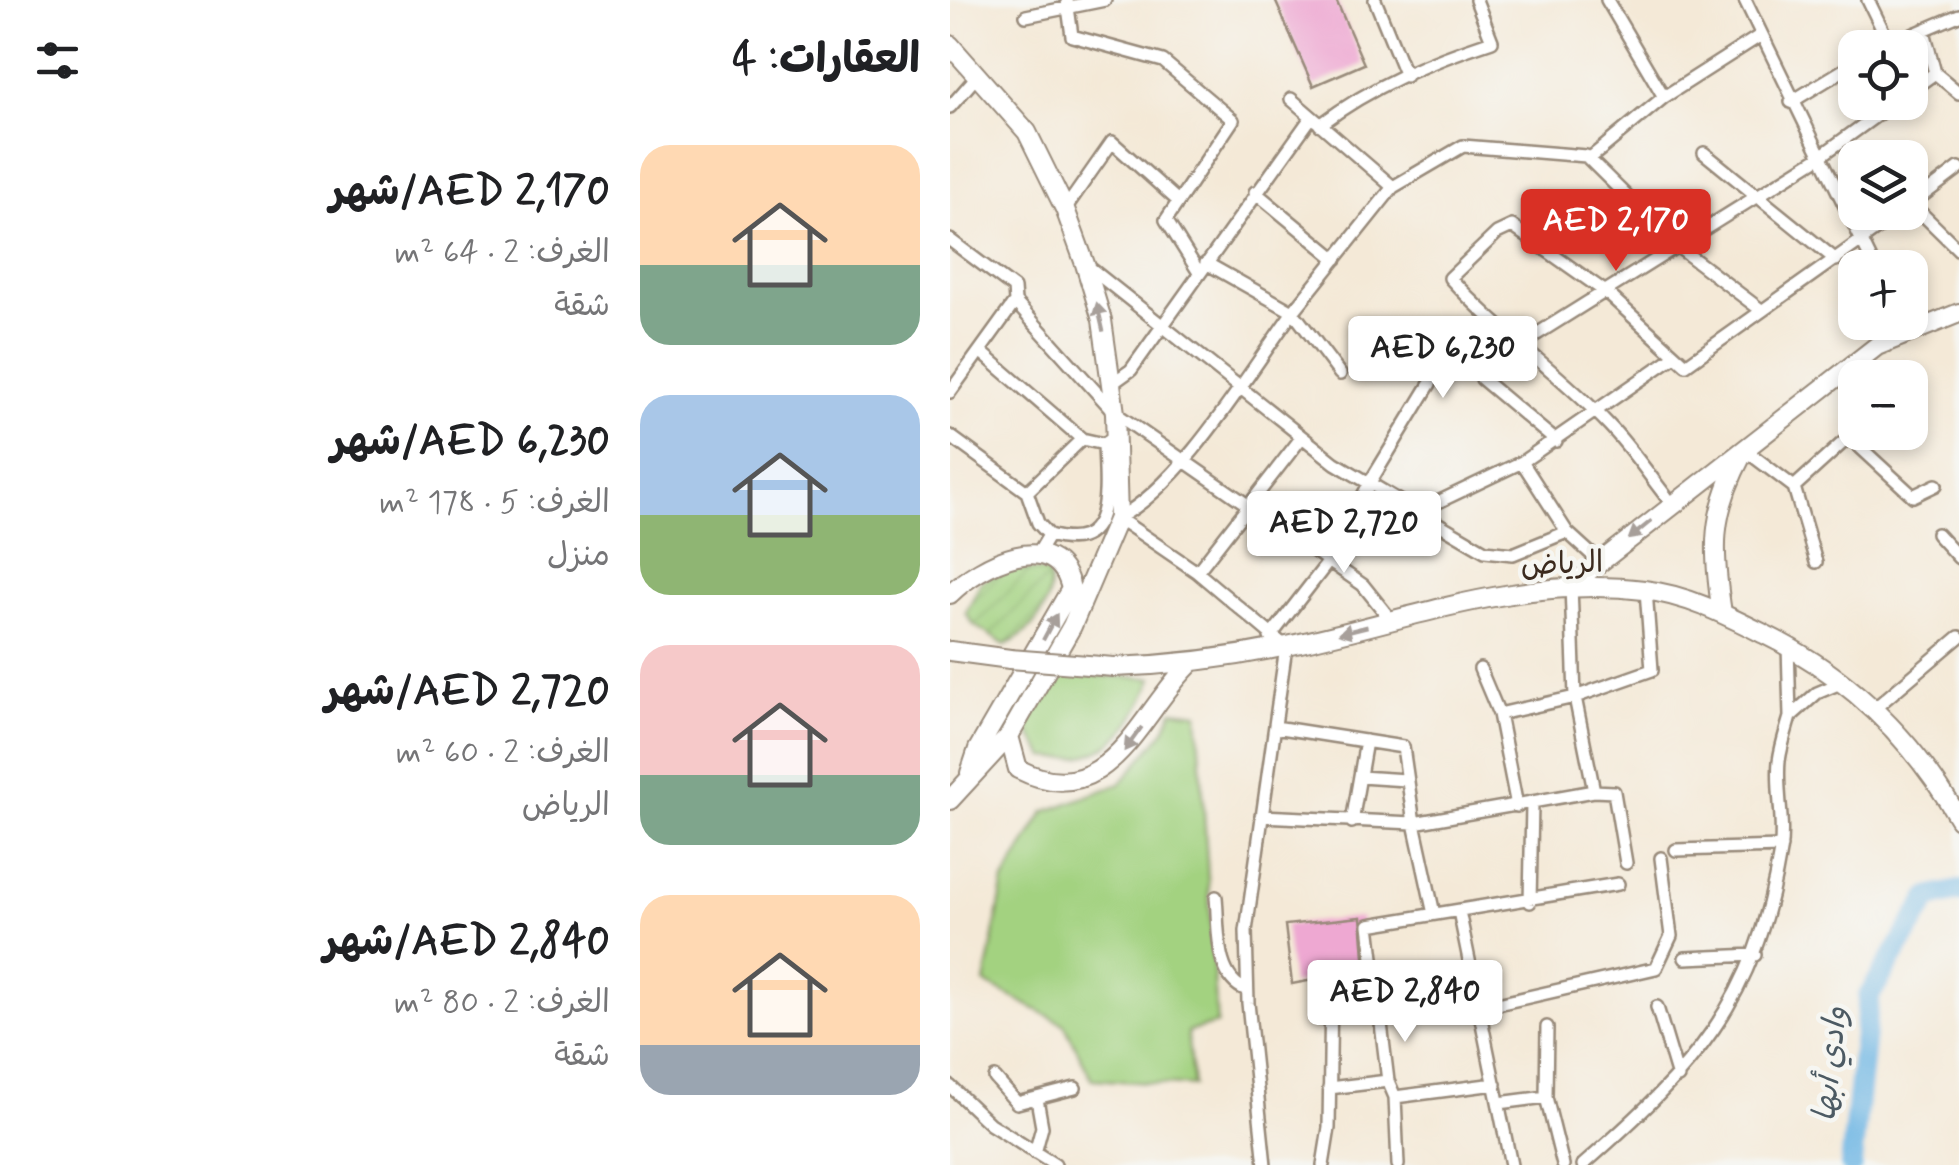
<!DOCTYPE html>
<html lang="ar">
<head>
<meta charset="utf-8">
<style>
	body { margin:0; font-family:Mynerve,"Playpen Sans Arabic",sans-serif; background:#f6f6f6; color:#202124; direction:rtl; height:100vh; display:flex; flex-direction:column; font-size:38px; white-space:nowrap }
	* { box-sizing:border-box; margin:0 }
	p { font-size:32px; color:#757577 }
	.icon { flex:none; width:55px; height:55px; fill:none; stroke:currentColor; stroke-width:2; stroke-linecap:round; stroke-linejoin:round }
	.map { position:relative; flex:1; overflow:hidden; direction:ltr }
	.drawer { display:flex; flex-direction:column; background:#fff; width:950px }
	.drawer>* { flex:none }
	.tools { position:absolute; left:888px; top:30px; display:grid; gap:20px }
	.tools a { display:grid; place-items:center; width:90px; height:90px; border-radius:20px; background:#fff; box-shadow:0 5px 15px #0003; font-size:50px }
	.price { position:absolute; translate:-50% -85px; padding:0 22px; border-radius:10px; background:#fff; color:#222; font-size:32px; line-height:65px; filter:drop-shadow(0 2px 5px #0008) }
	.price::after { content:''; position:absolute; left:50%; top:60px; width:30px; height:22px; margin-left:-15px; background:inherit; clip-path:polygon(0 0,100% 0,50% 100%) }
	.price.selected { background:#d93025; color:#fff }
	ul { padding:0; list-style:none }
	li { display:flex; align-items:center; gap:30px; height:250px; padding:0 30px }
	li span { display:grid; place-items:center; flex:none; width:280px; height:200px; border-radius:30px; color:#555 }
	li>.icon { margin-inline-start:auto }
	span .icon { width:120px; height:120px; fill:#fffc; stroke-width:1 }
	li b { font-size:42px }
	h2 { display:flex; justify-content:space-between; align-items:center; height:120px; padding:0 30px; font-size:42px }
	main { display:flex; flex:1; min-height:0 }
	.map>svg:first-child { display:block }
</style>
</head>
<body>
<main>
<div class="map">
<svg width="1009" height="1165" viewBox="0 0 1009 1165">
	<defs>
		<pattern id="garden-furrows" width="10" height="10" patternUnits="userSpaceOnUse" patternTransform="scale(2.5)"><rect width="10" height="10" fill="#a3d280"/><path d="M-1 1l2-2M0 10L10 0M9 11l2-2" fill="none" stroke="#8db46e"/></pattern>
	</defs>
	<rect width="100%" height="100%" fill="#f6f6f2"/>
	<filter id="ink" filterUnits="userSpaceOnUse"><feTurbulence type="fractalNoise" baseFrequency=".01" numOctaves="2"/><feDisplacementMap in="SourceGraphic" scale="20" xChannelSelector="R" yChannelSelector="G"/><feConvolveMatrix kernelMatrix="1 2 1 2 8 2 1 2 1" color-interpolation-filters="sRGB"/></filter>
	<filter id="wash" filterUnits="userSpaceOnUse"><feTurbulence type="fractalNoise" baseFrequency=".0048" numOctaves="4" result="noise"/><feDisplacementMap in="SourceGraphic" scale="40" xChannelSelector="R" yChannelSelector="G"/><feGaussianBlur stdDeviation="2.25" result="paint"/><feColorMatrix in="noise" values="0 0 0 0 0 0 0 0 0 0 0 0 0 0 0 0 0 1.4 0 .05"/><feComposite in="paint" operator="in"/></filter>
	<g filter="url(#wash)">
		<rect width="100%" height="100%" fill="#f4e9d7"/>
		<path fill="#a3d280" stroke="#6f7e4f" stroke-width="2.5" d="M105,674L203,678C182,730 156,766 95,757L75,725Z
			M223,710L248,713L267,1024L237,1032L243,1086L142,1079L114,1024L35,983L54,881L94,812L170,784L215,730Z"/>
		<path fill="url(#garden-furrows)" stroke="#6f7e4f" stroke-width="2.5" d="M57,567L99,573C104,605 83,633 55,645L24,625L16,613L31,582Z"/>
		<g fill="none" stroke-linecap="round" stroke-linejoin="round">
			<path stroke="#6bb4e3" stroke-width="22" d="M901,1165L919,996L979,898L1009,891"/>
		</g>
		<g id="blocks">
			<path fill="#eea8d2" d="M325,0H386L414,64L363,86Z
				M411,917L415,970L342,984L335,925Z"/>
		</g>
	</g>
	<g filter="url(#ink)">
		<use href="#blocks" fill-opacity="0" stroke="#988a7a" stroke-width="2.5"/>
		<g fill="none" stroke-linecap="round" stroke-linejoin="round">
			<g stroke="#988a7a" stroke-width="16">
				<path id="street" d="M117,0L122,36L213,61L283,120L216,220L248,271
					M425,0L456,76
					M657,0L714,97
					M795,0L925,268
					M918,0L939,43
					M76,16L155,0
					M974,31L985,73L1009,93
					M931,48L1009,15
					M960,91L985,73
					M341,99L443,187
					M841,102L905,63
					M0,107L28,75
					M370,125C421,86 481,61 542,41L526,0
					M754,153L886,260
					M639,159L714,97L811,35
					M305,192L386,259
					M962,204L1009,250
					M960,205L1009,168
					M115,209L162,142L228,201
					M0,240L64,288L65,302L0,392
					M256,263L343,312C298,373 233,484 168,518L247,572L336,647L296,931L298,1003L315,1165
					M135,264L385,463L535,551L563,554L617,532
					M65,302L165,413L413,585L441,620
					M960,311L972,326
					M30,351L132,439
					M390,374L343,312L443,187L513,146L636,156L728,247L811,310
					M160,385L181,370L360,119
					M0,436L77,492L88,523L99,535L87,555
					M606,441L532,379L571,344L868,158L945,102
					M795,450L844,487L866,562
					M572,462L617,532L651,563
					M844,487L899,437L963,496L986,485
					M77,492L132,439L154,444L160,440
					M722,504C701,478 682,449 659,425C609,372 549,332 500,278L547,233L562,226L657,293L736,365L951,212
					M467,512L572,462L725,356
					M987,534L1009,558
					M99,535C166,555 155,487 154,444
					M247,572L352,437
					M621,585L625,697L644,791L664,792L676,863
					M320,637L379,561L419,484L492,364L457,327
					M838,645L840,717L867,693L893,682
					M530,669L549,714L567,806
					M925,708L1009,637
					M549,714L625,697L702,670L696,590
					M325,727L453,747L464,823L644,791
					M410,777L456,780
					M311,816L464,823L484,914
					M402,822L416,741
					M726,850L831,847
					M266,897C269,927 264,979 297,990
					M580,902L582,804
					M509,911L561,1165
					M735,958L805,955
					M707,1007L728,1077
					M530,1008L706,968L721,936L711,858
					M597,1027L596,1097L613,1165
					M45,1078L67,1103L125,1088
					M0,1086L40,1124L105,1165
					M379,1088L438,1081
					M445,1097L545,1084
					M549,1103L596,1097
					M85,1153L92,1127L87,1099
					M373,1165L379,1128L381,986L422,978
					M448,1165L445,1097L438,1081L419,925L668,884
					M633,1165C744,1068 805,1003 830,852C835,823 826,791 829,761C831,746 836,731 840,717"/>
			</g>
			<g stroke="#988a7a" stroke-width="22">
				<path id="secondary" d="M0,45L77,132L115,209L135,264L152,320L165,413L168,518L122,626L59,736L0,800
					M621,585L927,346L1009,313
					M0,594C29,565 107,524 121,589L28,749L20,773
					M772,613C762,549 761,513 792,455
					M0,651L60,659
					M164,667C222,665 280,658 337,646C456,621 570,575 694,590C737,595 776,615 814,634C898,675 963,739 1009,819
					M59,736L68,769C160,816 190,710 242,662"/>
			</g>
			<use href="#street" stroke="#fff" stroke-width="11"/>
			<use href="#secondary" stroke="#fff" stroke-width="18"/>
			<g stroke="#988a7a" stroke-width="22" stroke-linecap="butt">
				<path id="secondary-bridge" d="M60,659L164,667"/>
			</g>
			<use href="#secondary-bridge" stroke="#fff" stroke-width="18"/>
		</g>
		<defs><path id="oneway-solid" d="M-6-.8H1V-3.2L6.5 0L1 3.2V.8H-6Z" transform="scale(2.5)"/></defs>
		<g fill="#a79f9a">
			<use href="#oneway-solid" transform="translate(150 317) rotate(-103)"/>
			<use href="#oneway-solid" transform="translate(690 530) rotate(141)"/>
			<use href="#oneway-solid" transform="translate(100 627) rotate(-62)"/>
			<use href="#oneway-solid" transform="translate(403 630) rotate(166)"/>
			<use href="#oneway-solid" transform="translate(183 739) rotate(126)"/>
		</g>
	</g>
	<g text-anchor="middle" stroke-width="9" stroke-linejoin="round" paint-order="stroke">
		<g font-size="30" fill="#3b2a1e" stroke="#f6f6f2">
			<text transform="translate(612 563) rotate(-2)" y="10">الرياض</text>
		</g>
		<g font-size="32" font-style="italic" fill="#4c5a63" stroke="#f6f6f2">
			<text transform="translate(879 1064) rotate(-84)" y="11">وادي أبها</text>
		</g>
	</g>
</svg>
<div class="tools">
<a><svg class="icon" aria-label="locate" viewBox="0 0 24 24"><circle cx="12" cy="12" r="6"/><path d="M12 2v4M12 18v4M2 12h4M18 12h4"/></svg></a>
<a><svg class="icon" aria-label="layers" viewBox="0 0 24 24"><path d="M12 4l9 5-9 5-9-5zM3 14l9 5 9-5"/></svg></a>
<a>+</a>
<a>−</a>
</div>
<b class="price selected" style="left:666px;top:274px">AED 2,170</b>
<b class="price" style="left:493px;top:401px">AED 6,230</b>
<b class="price" style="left:394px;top:576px">AED 2,720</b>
<b class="price" style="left:455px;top:1045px">AED 2,840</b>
</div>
<section class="drawer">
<h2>العقارات: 4<svg class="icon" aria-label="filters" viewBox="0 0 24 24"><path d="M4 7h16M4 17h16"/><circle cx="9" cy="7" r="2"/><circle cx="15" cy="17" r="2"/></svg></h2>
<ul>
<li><span style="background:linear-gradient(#ffd9b3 60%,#7fa58c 0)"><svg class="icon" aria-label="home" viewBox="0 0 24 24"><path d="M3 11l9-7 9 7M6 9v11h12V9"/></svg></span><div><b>AED 2,170/شهر</b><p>الغرف: 2 · 64 m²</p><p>شقة</p></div></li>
<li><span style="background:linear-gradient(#a9c7e8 60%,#8fb573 0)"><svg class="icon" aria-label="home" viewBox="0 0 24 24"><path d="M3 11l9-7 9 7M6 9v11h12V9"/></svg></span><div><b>AED 6,230/شهر</b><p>الغرف: 5 · 178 m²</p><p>منزل</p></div></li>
<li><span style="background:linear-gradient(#f6c9c9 65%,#7fa58c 0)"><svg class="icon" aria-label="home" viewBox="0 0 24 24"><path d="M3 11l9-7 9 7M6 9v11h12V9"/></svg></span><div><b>AED 2,720/شهر</b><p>الغرف: 2 · 60 m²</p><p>الرياض</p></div></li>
<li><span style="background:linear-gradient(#ffd9b3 75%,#9aa5b1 0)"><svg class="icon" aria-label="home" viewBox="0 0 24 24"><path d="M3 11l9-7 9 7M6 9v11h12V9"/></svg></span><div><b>AED 2,840/شهر</b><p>الغرف: 2 · 80 m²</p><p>شقة</p></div></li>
</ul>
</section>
</main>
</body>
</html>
